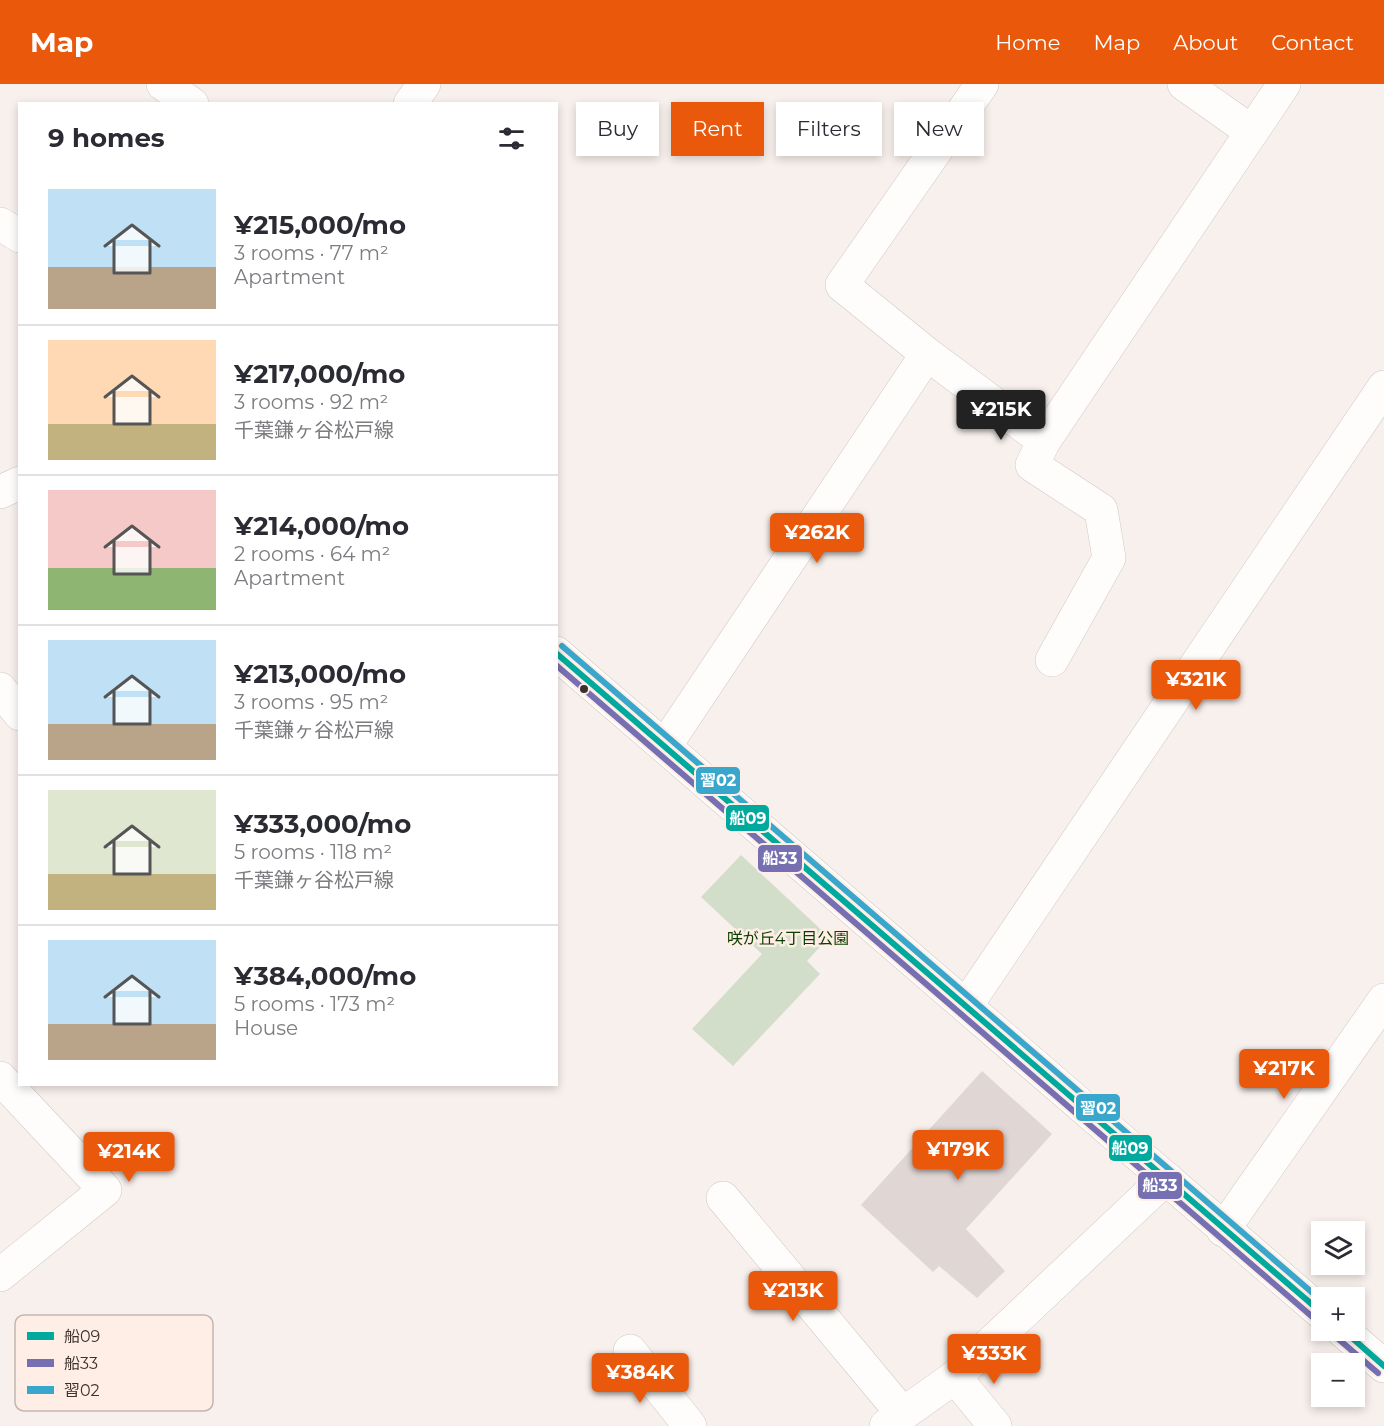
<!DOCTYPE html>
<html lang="en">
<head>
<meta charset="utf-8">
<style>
	body { margin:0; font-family:Montserrat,"Noto Sans JP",sans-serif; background:#f2f2f3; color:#2b2b33; height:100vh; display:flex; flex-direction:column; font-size:22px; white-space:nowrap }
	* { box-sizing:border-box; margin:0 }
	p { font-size:20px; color:#7c7c81 }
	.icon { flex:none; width:33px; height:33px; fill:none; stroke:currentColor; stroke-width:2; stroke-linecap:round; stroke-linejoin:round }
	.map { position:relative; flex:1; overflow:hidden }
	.drawer { position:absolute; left:18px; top:18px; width:540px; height:984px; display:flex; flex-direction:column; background:#fff; border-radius:0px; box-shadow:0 3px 9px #0003 }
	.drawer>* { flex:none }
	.guide { position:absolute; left:576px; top:18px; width:570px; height:54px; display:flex; gap:12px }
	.buttons { position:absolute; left:1311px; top:1137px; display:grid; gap:12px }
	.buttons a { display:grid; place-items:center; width:54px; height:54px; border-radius:0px; background:#fff; box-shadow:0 3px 9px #0003; font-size:30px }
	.price { position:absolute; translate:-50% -51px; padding:0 14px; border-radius:6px; background:#ea580c; color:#fff; font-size:20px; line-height:39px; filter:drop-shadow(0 2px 3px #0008) }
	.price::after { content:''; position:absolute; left:50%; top:36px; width:18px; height:14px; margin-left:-9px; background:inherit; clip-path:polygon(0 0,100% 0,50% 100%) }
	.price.on { background:#222; color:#fff }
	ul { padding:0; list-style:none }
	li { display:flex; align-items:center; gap:18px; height:150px; padding:0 30px }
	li+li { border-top:2px solid #e1e1e2 }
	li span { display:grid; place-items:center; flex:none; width:168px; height:120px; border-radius:0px; color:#555 }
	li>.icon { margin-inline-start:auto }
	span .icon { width:72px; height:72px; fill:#fffc; stroke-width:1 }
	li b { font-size:26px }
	h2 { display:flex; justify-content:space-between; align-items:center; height:72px; padding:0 30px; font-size:26px }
	.chip { padding:0 21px; border-radius:0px; background:#fff; box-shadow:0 3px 9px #0003; font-size:21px; line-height:54px }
	.chip.on { background:#ea580c; color:#fff }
	header { display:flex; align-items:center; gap:36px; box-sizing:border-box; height:84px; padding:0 30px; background:#ea580c; color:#fff }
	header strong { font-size:28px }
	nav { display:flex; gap:33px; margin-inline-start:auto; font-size:21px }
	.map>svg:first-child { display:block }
</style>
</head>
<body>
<header>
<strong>Map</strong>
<nav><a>Home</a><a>Map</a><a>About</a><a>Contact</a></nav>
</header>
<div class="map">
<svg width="1384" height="1342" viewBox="0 0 1384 1342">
	<rect width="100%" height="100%" fill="#f8f0ec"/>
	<path fill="#d3deca" d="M741,771L829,853L807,877L820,890L733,982L692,945L762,870L701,813Z"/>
	<path fill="#e0d6d4" d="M982,987L1052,1050L966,1145L1005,1187L977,1214L939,1182L933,1188L861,1121Z"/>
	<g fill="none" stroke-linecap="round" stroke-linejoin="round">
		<g stroke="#d0c8c3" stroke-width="34">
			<path id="minor" d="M163,0L192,20
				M982,0L842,201L927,270L1044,357L1284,0
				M1184,0L1252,48
				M410,20L424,0
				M1044,357L1032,381L1101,426L1109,474L1052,576
				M0,408L20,399
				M0,605L20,630
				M665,662L927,270
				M966,922L1384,303
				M0,994L105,1106L0,1191
				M723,1114L902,1329
				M1223,1146L1384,916
				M630,1267L690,1342
				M955,1293L995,1342
				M886,1342L955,1293L1166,1094"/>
		</g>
		<g stroke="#d0c8c3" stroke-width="34">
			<path id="major" d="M0,140L20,152
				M556,569L1322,1229
				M1342,1246L1384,1282"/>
		</g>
		<use href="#minor" stroke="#fefdfc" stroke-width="33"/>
		<use href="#major" stroke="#fefdfc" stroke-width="33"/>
		<g stroke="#feeee6" stroke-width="10">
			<path id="bus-1" d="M556,569L1322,1229
				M1343,1246L1384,1282"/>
		</g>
		<g stroke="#feeee6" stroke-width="10">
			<path id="bus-2" d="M556,581L1316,1236
				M1336,1253L1378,1289"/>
		</g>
		<g stroke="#feeee6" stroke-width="10">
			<path id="bus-3" d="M562,562L1322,1217"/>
		</g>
		<use href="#bus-1" stroke="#00a99d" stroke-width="6"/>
		<use href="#bus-2" stroke="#7670b3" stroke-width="6"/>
		<use href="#bus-3" stroke="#39a7cc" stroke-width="6"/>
	</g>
	<circle fill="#3c322d" stroke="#feeee6" stroke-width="2" cx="584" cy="605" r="5"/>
	<g text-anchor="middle" stroke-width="5" stroke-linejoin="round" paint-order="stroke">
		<g font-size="16" fill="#093f00" stroke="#feeee6">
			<text x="788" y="860">咲が丘4丁目公園</text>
		</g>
	</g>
	<rect x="15" y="1231" width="198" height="96" rx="9" fill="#feeee6" stroke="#c4b6ae" stroke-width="1.5"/>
	<rect x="27" y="1248" width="27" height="8" fill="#00a99d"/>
	<rect x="27" y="1275" width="27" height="8" fill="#7670b3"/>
	<rect x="27" y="1302" width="27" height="8" fill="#39a7cc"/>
	<g font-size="16" fill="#3c322d">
		<text x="64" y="1258">船09</text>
		<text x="64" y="1285">船33</text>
		<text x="64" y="1312">習02</text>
	</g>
	<g stroke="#feeee6" stroke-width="2">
		<rect x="695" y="682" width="46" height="29" rx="6" fill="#39a7cc"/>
		<rect x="725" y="720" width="45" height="28" rx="6" fill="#00a99d"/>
		<rect x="757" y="760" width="46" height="29" rx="6" fill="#7670b3"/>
		<rect x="1075" y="1009" width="46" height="29" rx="6" fill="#39a7cc"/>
		<rect x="1108" y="1050" width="45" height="28" rx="6" fill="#00a99d"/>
		<rect x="1137" y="1087" width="46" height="29" rx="6" fill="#7670b3"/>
	</g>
	<g font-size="16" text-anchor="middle" font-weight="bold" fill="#fff">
		<text x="718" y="702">習02</text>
		<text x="748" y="740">船09</text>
		<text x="780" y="780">船33</text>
		<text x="1098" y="1030">習02</text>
		<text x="1130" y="1070">船09</text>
		<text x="1160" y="1107">船33</text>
	</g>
</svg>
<div class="buttons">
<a><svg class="icon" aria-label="layers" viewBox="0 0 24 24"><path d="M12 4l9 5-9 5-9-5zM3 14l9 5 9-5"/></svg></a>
<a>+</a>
<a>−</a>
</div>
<b class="price on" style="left:1001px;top:357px">¥215K</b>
<b class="price" style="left:817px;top:480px">¥262K</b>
<b class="price" style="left:1196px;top:627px">¥321K</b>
<b class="price" style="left:1284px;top:1016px">¥217K</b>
<b class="price" style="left:958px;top:1097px">¥179K</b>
<b class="price" style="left:129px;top:1099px">¥214K</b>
<b class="price" style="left:793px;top:1238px">¥213K</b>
<b class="price" style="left:994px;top:1301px">¥333K</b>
<b class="price" style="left:640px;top:1320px">¥384K</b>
<div class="guide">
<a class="chip">Buy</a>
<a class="chip on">Rent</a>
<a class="chip">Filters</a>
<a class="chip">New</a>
</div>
<section class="drawer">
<h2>9 homes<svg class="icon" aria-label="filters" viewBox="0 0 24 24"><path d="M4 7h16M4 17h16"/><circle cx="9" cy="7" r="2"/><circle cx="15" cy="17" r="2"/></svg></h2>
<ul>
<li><span style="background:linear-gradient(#bfe0f5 65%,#b9a48a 0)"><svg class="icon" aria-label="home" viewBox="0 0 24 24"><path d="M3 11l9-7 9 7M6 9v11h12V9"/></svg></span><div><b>¥215,000/mo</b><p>3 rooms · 77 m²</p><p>Apartment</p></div></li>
<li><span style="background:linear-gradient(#ffd9b3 70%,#c2b280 0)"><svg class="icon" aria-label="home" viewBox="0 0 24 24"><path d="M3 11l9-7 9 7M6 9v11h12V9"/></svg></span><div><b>¥217,000/mo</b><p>3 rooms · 92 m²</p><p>千葉鎌ヶ谷松戸線</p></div></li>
<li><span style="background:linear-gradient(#f6c9c9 65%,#8fb573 0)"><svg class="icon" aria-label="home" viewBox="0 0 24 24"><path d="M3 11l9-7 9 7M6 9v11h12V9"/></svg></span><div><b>¥214,000/mo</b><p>2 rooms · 64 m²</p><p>Apartment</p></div></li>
<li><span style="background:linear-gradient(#bfe0f5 70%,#b9a48a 0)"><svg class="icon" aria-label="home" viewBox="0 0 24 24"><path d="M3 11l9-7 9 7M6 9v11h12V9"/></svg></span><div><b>¥213,000/mo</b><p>3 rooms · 95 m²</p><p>千葉鎌ヶ谷松戸線</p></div></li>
<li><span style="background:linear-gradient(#dfe7d0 70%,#c2b280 0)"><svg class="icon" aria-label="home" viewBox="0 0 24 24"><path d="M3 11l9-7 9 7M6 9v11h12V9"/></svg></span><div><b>¥333,000/mo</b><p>5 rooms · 118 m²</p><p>千葉鎌ヶ谷松戸線</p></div></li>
<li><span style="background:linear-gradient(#bfe0f5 70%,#b9a48a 0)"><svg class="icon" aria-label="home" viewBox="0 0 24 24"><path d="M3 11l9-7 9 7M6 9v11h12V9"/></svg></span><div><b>¥384,000/mo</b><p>5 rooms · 173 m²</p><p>House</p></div></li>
</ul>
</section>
</div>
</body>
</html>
